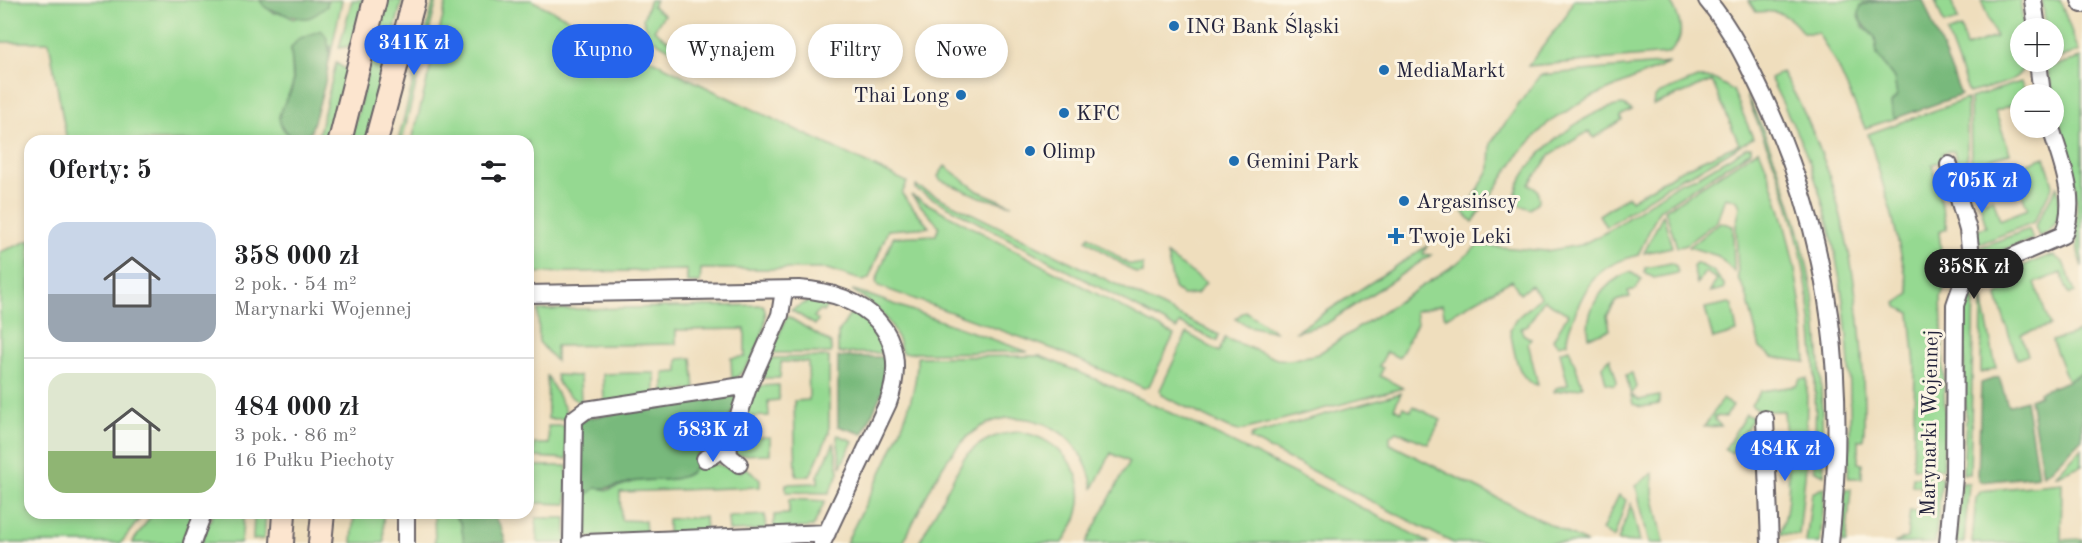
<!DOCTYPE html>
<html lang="pl">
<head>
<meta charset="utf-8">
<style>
	body { margin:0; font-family:"Old Standard TT",serif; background:#f6f6f6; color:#202124; height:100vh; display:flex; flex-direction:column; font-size:22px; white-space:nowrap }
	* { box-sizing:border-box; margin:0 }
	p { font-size:20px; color:#757577 }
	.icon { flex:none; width:33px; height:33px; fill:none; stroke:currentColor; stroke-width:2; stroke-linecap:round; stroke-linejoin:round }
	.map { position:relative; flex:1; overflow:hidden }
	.side { position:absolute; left:24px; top:135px; width:510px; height:384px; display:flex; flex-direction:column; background:#fff; border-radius:18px; box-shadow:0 3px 9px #0003 }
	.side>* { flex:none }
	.hud { position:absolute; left:552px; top:24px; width:570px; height:54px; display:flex; gap:12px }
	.buttons { position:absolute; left:2010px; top:18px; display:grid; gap:12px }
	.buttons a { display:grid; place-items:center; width:54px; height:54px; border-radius:50%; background:#fff; box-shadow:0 3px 9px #0003; font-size:30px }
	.price { position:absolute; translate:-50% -51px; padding:0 14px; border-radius:21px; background:#2563eb; color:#fff; font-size:20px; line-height:39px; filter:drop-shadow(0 2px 3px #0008) }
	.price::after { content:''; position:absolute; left:50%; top:36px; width:18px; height:14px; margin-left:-9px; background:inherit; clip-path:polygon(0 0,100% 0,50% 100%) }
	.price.current { background:#222; color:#fff }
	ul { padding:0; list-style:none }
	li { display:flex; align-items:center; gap:18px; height:150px; padding:0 24px }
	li+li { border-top:2px solid #e0e0e0 }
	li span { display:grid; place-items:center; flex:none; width:168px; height:120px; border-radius:18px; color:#555 }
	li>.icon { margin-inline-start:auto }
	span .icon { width:72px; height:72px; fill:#fffc; stroke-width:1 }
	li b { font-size:26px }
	h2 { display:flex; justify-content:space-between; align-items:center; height:72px; padding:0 24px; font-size:26px }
	.chip { padding:0 21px; border-radius:27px; background:#fff; box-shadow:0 3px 9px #0003; font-size:21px; line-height:54px }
	.chip.current { background:#2563eb; color:#fff }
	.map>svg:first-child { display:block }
</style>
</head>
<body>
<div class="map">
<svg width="2082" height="543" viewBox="0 0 2082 543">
	<rect width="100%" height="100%" fill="#fcf5e5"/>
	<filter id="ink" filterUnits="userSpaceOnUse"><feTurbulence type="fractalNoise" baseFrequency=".0167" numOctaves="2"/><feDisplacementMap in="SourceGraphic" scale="12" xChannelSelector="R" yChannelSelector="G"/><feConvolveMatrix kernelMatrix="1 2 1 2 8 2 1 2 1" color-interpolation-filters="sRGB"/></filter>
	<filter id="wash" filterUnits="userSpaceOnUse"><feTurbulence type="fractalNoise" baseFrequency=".008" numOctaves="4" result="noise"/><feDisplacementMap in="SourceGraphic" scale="24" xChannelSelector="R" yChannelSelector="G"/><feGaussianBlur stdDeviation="1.35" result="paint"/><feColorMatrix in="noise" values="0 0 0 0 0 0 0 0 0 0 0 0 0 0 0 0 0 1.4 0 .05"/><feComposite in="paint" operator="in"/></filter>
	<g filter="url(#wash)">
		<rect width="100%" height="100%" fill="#efdebd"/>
		<path fill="#95d991" stroke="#5c7e66" stroke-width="1.5" d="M0,0H260L273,13H283L293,19L327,6V0H342L329,62L330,46L291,48L293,84L279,117L284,130L292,137L310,134L308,141H67L49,42H0Z
			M352,0H363L351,46L339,48Z
			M385,0H402L368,141H351Z
			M434,0H437L402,141H398Z
			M447,0H531L712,90L907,182L902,194L929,227L888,230L869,278L864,281L827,269H701L700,283H687V270L528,273V141H412Z
			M650,0H656L652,6L664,15L654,30L688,55L701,38L717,50C699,70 667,49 650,37L643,19Z
			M1573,0H1669C1681,18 1688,39 1667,54L1528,66L1566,16Z
			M1748,0H1884L1863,3L1858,17L1863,27L1875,37L1877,55L1894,78L1897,96L1891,103L1893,119L1865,128L1839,69L1818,33H1803C1789,14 1779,10 1756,12Z
			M1935,0H1951L1958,20L1944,24Z
			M1981,0H2020L2024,28H2020V62H2024C2024,84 1986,87 1969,93L1947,33L1961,28L1966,47L1996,37Z
			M2042,0H2060L2079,52L2054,59V28H2046Z
			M2081,58L2082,62V267C2072,238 2080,211 2075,182L2047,68Z
			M336,63L347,70L331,141H317Z
			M1670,63L1585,100L1549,122L1521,151L1473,222L1463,212L1474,197L1490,168L1491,143L1540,75Z
			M1782,72C1847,178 1865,311 1864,433L1863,440H1858V463L1862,464V478H1848C1855,372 1846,262 1809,161C1798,133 1784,106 1770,78Z
			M1697,78H1712L1733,90L1753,138L1692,174L1678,179L1606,227L1599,215L1628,196L1631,200L1681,170L1739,144L1712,81L1653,105L1654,99L1658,94Z
			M2021,82L2026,94H2020V102L1995,111L2010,153L1980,162L1988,184L1978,188L1971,162L1970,98Z
			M1747,95C1786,176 1814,262 1819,352C1822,393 1822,434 1824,475L1814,470C1819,371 1813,270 1779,176C1769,148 1756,123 1747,95Z
			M1967,99V162L1973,188L1963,190L1954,151L1942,153L1944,161L1932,164L1947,229L1939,232L1943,271L1947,280L1941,297L1945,418L1943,469L1913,468L1915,366L1910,313L1897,307L1896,303L1910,294L1892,215L1868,134Z
			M1623,105L1632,110L1620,116L1622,120L1594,138L1589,131L1551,154L1529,184L1538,191L1539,201L1530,209L1519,205L1515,198C1519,161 1587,107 1623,105Z
			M1747,147H1751V151L1659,210L1638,255C1599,265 1588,280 1574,316C1571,325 1566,334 1567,343L1558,345L1553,340L1568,314L1544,300L1528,325L1521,328L1523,334L1531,339L1528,343L1538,385C1516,382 1514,348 1510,330L1516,319L1541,297L1531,285L1520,294L1512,280L1445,318L1442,305L1415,311L1417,323L1399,358L1387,352L1379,366L1383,368L1380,376L1403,388L1239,431L1228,428L1161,395L1160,390L1187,333L1219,352L1225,338L1277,359L1290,360L1318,354L1456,264L1478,245L1546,251L1581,245L1608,231L1679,183L1697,177Z
			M1759,149C1787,216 1802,290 1806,362L1772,357L1760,348L1746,293L1738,277L1736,225L1740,207L1737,200L1725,197L1717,221L1684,246L1677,247L1665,210Z
			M2045,157L2053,185L2034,222L1977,245L1973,230L1986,227L1980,203L1993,198L2000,220L2028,209L2012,169Z
			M945,166L978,191L1012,205L980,197L940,180L938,176Z
			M916,186L1219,335L1217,341L1180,323L1177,329L915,189Z
			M2057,186C2062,207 2061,228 2039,237L2035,226Z
			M911,195L1174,335L1149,386L1144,388L1056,350L878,286L876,281L893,237L936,235L939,226Z
			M1663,214L1672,247L1644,253Z
			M1720,222L1733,226L1734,272L1718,256L1689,247Z
			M2029,229L2033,239L1984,257L1978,255L1976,249Z
			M1089,236L1128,264L1143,265V273L1137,274L1086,240Z
			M30,240V513H144L121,543H0V252Z
			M1427,246L1423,254L1431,255L1326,324L1295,332Z
			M1167,255L1206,283L1197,294L1182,295L1174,288Z
			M2054,256L2063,262L2075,292L2069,294L2061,273L2035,283L2050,326L2021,334L2028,355L2017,359L1997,297L1998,294L2011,288L2006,276L1993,281L1994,277L2046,257Z
			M1671,263L1676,266L1678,273L1654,278L1645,273V268Z
			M1696,263L1713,271L1724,284V289L1710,292L1717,279L1705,272L1697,284L1693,267Z
			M1630,272L1642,279L1636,289L1628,291L1630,297L1616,301L1607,316L1610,330L1589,337C1584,308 1604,282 1630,272Z
			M1974,285L1970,474H1963L1966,419L1962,310L1967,292Z
			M852,290L857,291L1028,352L902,353C895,322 878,306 852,290Z
			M1982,298L1996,368L1981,373Z
			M813,299L830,301L823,312L819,310L814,317L818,320L815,325L791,310Z
			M1729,303L1732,305L1737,332L1713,339L1705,308Z
			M763,305C773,322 750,372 732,380L731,358L745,357V329L676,330V344L556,346V361L539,342L538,310Z
			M853,310L875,330L885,353H838V333Z
			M1245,311L1276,332L1248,326L1235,319Z
			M787,316L831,343V353H771Z
			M2082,331V373L2068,381L2052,341Z
			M1569,349L1583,387L1554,392L1556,388L1568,385L1560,352Z
			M1040,356C1174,410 1302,477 1430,543H1086L1129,462L1111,453L1093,488C1088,460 1072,435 1045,424C963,392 932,488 903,543H846C870,492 919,412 917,357Z
			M829,357V433L810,476H796L794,401L809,400L808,362H781L780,378H760L769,358Z
			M692,358L695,389L664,393V373L678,372V359Z
			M1610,358L1617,381L1614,385L1606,383L1602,367Z
			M632,373H655V394L604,403L603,374Z
			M1632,373L1636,387L1631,395L1639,400L1659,396V404L1641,407L1633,404L1626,375Z
			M547,375L565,409L567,419H548Z
			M556,375L580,376L581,403C570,397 558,389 556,375Z
			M1800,379H1807L1806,465L1799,535L1780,534C1795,497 1786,450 1784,411H1759L1751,405L1761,391L1796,386Z
			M779,385V400L768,401L769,416L744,417L757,386Z
			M1401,393L1394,408L1401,412L1404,407L1411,411L1413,406L1441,420L1428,444L1396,431L1390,436V444L1587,543H1453L1250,439L1252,435Z
			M1722,399L1733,405L1726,417L1715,416V420L1721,426L1704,427Z
			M1746,414L1753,418L1732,453L1725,449Z
			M548,426H567V459L534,457V444H549Z
			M1020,432C1059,438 1089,473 1078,513C1075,524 1068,533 1063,543H919L964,458C980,441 996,433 1020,432Z
			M838,435L853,441L841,466L837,437Z
			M770,437V454L735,455L733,439Z
			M834,443L839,472L829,493L786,492V484L818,483V476Z
			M2082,448V465L2055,476L2056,475Z
			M716,464L741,472L745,467L760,479V487L620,492L621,520L645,521L646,535L578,538V495L596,488L608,490L637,481L673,479L689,474L696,466Z
			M534,466H567V504L535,503Z
			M1653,473V494L1664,543H1649L1636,485Z
			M1913,477H1942L1935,543H1894L1907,538L1910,510L1919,512L1920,508H1929L1930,490L1921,489V485L1912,486Z
			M1962,483H1969L1964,543H1956Z
			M2062,483L2061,540L2082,539V543H1972L1976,498L1981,491Z
			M1825,487L1820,543H1806L1812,493Z
			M1846,489H1851L1846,543H1841Z
			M1619,495L1626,500L1614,538L1602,530Z
			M789,499L825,501L813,527L774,530V515L789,514Z
			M1631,504L1640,542L1618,541Z
			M153,513H193L182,543H132Z
			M213,513H244L241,543H201Z
			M254,513H266L264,539L253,540Z
			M354,513H383L384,543H352Z
			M434,513H452L461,523L464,543H435Z
			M765,515L766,530L729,531L728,517Z
			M705,517L706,532L668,534V519Z
			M536,518H566V543H538Z"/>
		<path fill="#78b97b" stroke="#4d6e5b" stroke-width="1.5" d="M260,0H327V6C308,22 305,20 284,14C273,10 266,12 260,0Z
			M1884,0H1923L1961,95L1893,119L1891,103L1897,96L1894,78L1877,55L1875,37C1865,26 1855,22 1861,5Z
			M321,30C342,46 316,112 310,134L292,137C263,115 292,103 293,82C294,71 291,59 291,48L298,39Z
			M838,357H886L883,390L863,434L838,426Z
			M2082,373V439L2050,471L2043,475L2030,399L2040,395L2039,392L2068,381Z
			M1999,377L2008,406L2026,400L2038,476L1981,482L1978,479L1981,383Z
			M735,395L737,400C728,423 723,447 696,455V466C685,484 656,479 638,481C622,483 611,490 596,488L588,494L578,495L579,423L587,418Z
			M452,513H491L500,525L506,543H464L461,523Z"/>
	</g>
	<g filter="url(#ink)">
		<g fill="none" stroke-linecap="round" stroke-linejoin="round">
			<g stroke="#6a6468" stroke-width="20">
				<path id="street" d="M1707,0C1732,29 1750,68 1766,102C1833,246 1847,386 1830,543
					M2033,0L2037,28
					M2080,0L2082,4
					M2038,62L2042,94
					M1949,165L1968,230L1973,274
					M528,294L799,289C864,293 914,332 888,403L822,543
					M1765,419L1770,543
					M728,439L729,456L739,464
					M705,459C733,451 739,410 749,385
					M406,513V543
					M192,543L203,513
					M572,543L574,419L586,410L749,385L780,315L784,290
					M586,543L827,533
					M1948,543L1954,477L1955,305L1963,282L1977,272L2063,235C2079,200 2061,162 2051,128"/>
			</g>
			<g stroke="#6a6468" stroke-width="26">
				<path id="secondary" d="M340,141L375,0
					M376,141L414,0
					M282,543L284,513
					M320,543L323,513"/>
			</g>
			<use href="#street" stroke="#fff" stroke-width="16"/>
			<use href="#secondary" stroke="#fce5cf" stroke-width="22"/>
		</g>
	</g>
	<g fill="#1f6fb2" stroke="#fcf5e5" stroke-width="2">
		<circle cx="1174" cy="26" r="6"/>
		<circle cx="1384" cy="70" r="6"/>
		<circle cx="961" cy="95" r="6"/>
		<circle cx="1064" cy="113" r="6"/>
		<circle cx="1030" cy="151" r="6"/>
		<circle cx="1234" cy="161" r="6"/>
		<circle cx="1404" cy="201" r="6"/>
		<path d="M1393 227h6v6h6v6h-6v6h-6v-6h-6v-6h6z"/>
	</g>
	<g text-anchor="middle" stroke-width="6" stroke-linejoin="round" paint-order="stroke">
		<g font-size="21" fill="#22223b" stroke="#fcf5e5" text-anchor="start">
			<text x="1186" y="33">ING Bank Śląski</text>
			<text x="1396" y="77">MediaMarkt</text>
			<text x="949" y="102" text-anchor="end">Thai Long</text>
			<text x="1076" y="120">KFC</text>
			<text x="1042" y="158">Olimp</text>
			<text x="1246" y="168">Gemini Park</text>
			<text x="1416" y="208">Argasińscy</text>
			<text x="1408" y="243">Twoje Leki</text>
		</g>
		<g font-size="21" fill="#22223b" stroke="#fcf5e5">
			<text transform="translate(1929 423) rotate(-89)" y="7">Marynarki Wojennej</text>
		</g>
	</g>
</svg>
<div class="buttons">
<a>+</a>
<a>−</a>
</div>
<b class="price" style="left:414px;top:76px">341K zł</b>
<b class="price" style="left:1982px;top:214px">705K zł</b>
<b class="price current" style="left:1974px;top:300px">358K zł</b>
<b class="price" style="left:713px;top:463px">583K zł</b>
<b class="price" style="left:1785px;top:482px">484K zł</b>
<div class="hud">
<a class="chip current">Kupno</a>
<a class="chip">Wynajem</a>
<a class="chip">Filtry</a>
<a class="chip">Nowe</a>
</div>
<section class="side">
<h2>Oferty: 5<svg class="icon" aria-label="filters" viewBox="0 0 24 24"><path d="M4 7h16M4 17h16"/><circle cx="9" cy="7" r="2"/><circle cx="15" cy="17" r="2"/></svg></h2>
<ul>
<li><span style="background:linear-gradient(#c9d6e8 60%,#9aa5b1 0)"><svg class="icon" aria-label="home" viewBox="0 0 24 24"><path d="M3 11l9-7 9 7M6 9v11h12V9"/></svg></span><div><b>358 000 zł</b><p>2 pok. · 54 m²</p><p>Marynarki Wojennej</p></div></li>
<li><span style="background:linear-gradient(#dfe7d0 65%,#8fb573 0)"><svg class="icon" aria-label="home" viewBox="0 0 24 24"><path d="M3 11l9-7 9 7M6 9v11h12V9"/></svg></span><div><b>484 000 zł</b><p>3 pok. · 86 m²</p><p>16 Pułku Piechoty</p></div></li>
</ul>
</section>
</div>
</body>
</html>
